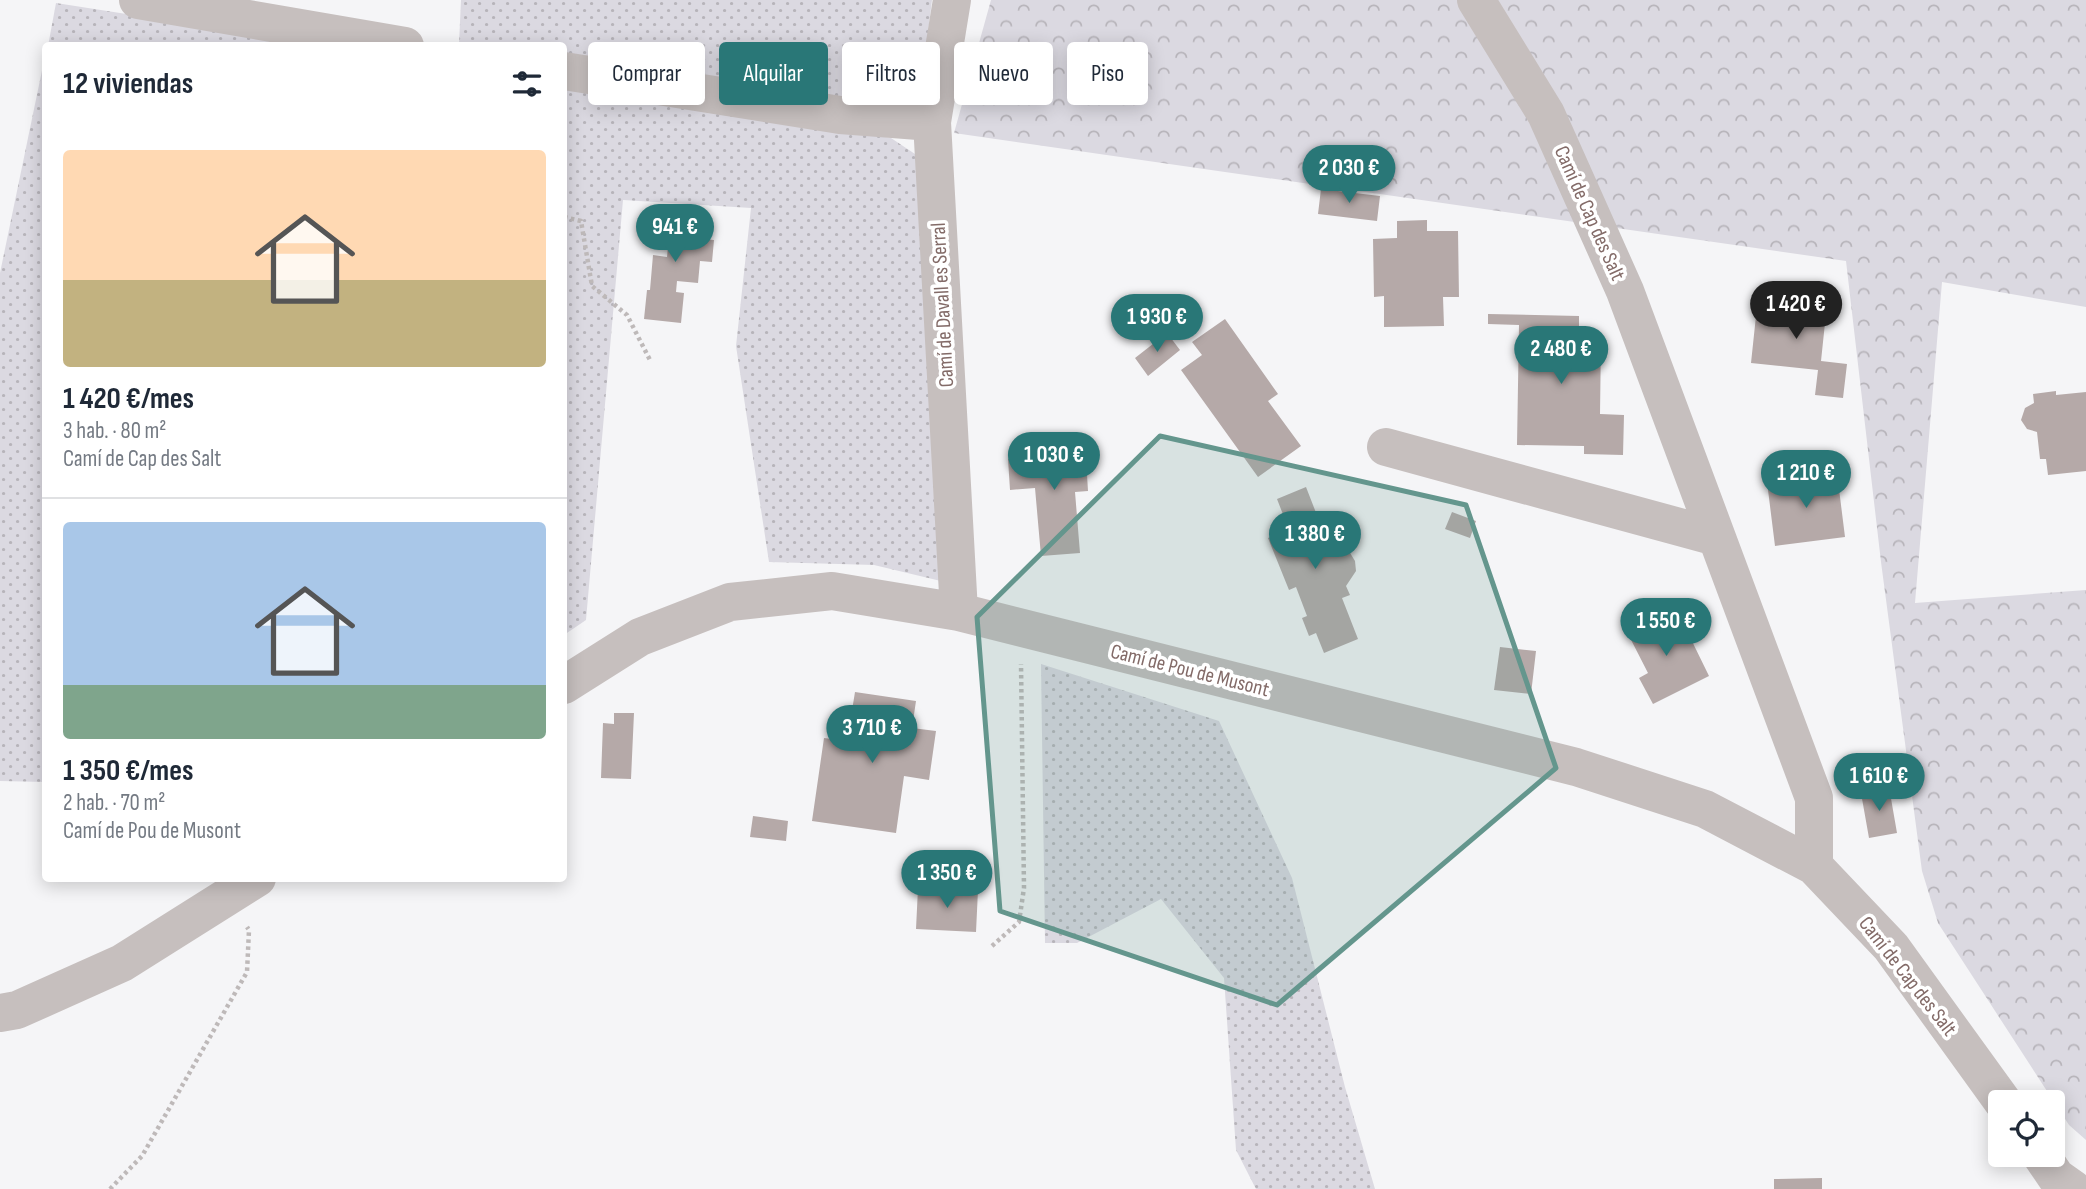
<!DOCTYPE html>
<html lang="es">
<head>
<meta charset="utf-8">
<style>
	body { margin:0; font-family:"Sofia Sans Condensed",sans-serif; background:#f6f6f7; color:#1f2937; height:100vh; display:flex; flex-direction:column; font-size:26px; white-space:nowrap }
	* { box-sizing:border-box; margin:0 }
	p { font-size:23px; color:#747a83 }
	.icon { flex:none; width:38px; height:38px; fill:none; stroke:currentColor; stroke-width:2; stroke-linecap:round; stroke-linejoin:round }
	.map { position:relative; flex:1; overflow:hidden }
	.details { position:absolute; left:42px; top:42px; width:525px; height:840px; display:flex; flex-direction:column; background:#fff; border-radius:7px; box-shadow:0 4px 18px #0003 }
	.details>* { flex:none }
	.banner { position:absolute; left:588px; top:42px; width:665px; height:63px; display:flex; gap:14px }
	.buttons { position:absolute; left:1988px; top:1090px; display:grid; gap:14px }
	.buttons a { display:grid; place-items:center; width:77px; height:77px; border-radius:7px; background:#fff; box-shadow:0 4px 18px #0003; font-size:35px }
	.price { position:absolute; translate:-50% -60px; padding:0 16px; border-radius:24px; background:#297777; color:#fff; font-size:23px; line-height:46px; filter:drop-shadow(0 2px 4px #0008) }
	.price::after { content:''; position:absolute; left:50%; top:42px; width:21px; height:16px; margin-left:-10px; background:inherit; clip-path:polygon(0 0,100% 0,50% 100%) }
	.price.current { background:#222; color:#fff }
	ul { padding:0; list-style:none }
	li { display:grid; align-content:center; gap:14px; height:371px; padding:0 21px }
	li+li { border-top:2px solid #e0e1e3 }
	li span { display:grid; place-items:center; height:217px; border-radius:7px; color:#555 }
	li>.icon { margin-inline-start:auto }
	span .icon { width:126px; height:126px; fill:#fffc; stroke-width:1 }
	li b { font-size:30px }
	h2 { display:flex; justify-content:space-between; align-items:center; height:84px; padding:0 21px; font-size:30px }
	.chip { padding:0 24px; border-radius:7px; background:#fff; box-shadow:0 4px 18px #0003; font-size:24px; line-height:63px }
	.chip.current { background:#297777; color:#fff }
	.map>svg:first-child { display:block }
</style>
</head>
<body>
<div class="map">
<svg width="2086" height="1189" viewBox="0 0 2086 1189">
	<defs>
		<pattern id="grass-dots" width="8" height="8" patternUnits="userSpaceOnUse" patternTransform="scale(1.75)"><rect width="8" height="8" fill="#dbd9e1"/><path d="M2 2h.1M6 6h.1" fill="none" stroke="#b7b4ba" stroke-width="1.8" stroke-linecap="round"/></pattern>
		<pattern id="forest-crowns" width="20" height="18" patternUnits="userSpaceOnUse" patternTransform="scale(1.75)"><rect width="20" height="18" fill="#dbd9e1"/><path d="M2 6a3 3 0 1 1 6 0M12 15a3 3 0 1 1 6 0" fill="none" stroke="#b7b4ba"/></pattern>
	</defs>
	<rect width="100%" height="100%" fill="#f5f5f7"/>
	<path fill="url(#grass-dots)" d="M461,0H932L922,81L907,101L845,104L564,60V46L459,44Z
		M56,3L286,39L284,46H48Z
		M45,56V782L0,781V273Z
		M564,83L891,138L918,156L945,582L874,565L769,562L736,346L751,208L623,200L586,620L564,635Z
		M1041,664L1219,721L1292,878L1345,1087L1375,1189H1256L1236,1150L1224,978L1161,899L1077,943H1045Z"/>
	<path fill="url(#forest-crowns)" d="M991,0H2086V307L1942,282L1915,603L2086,590V1140L2069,1125L1938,923L1922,871L1881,562L1846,261L954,133Z"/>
	<path fill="#b5a9a8" d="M1321,189L1380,196L1377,221L1318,214Z
		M649,212L703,218L700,239L714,240L712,262L700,261L698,283L677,281L676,292L684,293L681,323L644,319L647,290H650L653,255L667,257L669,237L647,235Z
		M1427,220V231H1458L1459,297H1443L1444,326L1384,327V296L1374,297L1373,239L1397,238V221Z
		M1758,297L1827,304L1821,361L1847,364L1843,398L1815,395L1818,370L1751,363Z
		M1488,314L1579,316V338H1601L1600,414L1624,415L1623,455L1584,454V446L1517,445L1519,325L1488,324Z
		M1225,319L1278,394L1268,401L1301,446L1258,477L1181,370L1202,355L1192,342Z
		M1167,333L1180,350L1148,376L1135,358Z
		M2056,391V395L2086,392V471L2048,475L2046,459H2040L2037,432L2027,429L2021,420L2025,408L2034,403L2033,394Z
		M1085,442L1088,491L1075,492L1080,553L1041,556L1035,488L1010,490L1008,459L1026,457L1025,447Z
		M1837,473L1845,537L1775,546L1767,482Z
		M1306,487L1320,523L1325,522L1333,543L1347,548L1355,561L1356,571L1346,586L1350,595L1342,598L1358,639L1324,653L1316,633L1309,636L1302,618L1307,616L1296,587L1289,590L1268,538L1289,530L1277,499Z
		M1452,512L1476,521L1470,538L1445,529Z
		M1662,612L1675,637L1687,631L1709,676L1653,704L1639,678L1648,673L1626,630Z
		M1500,647L1536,651L1531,694L1494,690Z
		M855,692L916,701L912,728L936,731L929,780L904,776L896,833L812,821L824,738L847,741Z
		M614,713H634L631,779L601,778L603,723L614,724Z
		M1889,787L1897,833L1869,838L1861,793Z
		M753,816L788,821L786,841L750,837Z
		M918,888L978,890L976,932L916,929Z
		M1822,1178V1189H1774V1179Z"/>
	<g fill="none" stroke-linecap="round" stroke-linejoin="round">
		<path stroke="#beb9b9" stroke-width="4.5" stroke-dasharray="3.5 3.5" stroke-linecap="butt" d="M564,217L581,221L592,286L627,315L651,362
			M992,946L1019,922L1024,888L1021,664
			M110,1189L142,1156L247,972L249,930L247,927"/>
		<path stroke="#c6bfbe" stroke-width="38" d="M138,0L405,46
			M952,0L932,122L959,612
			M1476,0L1546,114L1625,291L1814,798V866
			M564,71L840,115L932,122
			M1386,447L1716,537
			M564,685L640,637L730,602L832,591L959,612L1576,767L1705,809L1814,866L1891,947L2003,1102
			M0,1013L17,1010L122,963L257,878
			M2041,1155L2056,1177L2073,1189"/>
	</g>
	<path fill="#64968d" fill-opacity="0.2" stroke="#64968d" stroke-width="5" stroke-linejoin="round" d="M1160,436L1466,505L1556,768L1277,1005L1000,911L977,617Z"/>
	<g text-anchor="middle" stroke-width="7" stroke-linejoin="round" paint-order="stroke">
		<g font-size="21" fill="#836b68" stroke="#fff">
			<text transform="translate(1590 213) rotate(66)" y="7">Camí de Cap des Salt</text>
			<text transform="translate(942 305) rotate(-93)" y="7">Camí de Davall es Serral</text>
			<text transform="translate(1190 670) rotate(14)" y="7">Camí de Pou de Musont</text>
			<text transform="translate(1908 976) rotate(52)" y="7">Camí de Cap des Salt</text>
		</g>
	</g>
</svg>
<div class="buttons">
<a><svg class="icon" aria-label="locate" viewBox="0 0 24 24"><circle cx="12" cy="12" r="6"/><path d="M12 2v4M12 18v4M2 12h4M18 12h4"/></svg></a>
</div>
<b class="price" style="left:1349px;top:205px">2 030 €</b>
<b class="price" style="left:675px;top:264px">941 €</b>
<b class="price current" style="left:1796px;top:341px">1 420 €</b>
<b class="price" style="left:1157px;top:354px">1 930 €</b>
<b class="price" style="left:1561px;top:386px">2 480 €</b>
<b class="price" style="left:1054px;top:492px">1 030 €</b>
<b class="price" style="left:1806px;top:510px">1 210 €</b>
<b class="price" style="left:1315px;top:571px">1 380 €</b>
<b class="price" style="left:1666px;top:658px">1 550 €</b>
<b class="price" style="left:872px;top:765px">3 710 €</b>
<b class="price" style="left:1879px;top:813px">1 610 €</b>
<b class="price" style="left:947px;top:910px">1 350 €</b>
<div class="banner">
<a class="chip">Comprar</a>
<a class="chip current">Alquilar</a>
<a class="chip">Filtros</a>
<a class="chip">Nuevo</a>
<a class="chip">Piso</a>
</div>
<section class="details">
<h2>12 viviendas<svg class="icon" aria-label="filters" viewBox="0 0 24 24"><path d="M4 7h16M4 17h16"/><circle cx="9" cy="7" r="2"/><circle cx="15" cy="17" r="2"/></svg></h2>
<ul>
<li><span style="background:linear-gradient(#ffd9b3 60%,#c2b280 0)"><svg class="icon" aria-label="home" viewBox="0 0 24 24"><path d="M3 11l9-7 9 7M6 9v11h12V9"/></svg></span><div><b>1 420 €/mes</b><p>3 hab. · 80 m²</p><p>Camí de Cap des Salt</p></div></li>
<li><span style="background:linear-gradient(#a9c7e8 75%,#7fa58c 0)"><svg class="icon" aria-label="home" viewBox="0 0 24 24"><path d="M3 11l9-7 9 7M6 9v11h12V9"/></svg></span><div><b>1 350 €/mes</b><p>2 hab. · 70 m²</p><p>Camí de Pou de Musont</p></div></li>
</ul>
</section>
</div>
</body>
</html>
